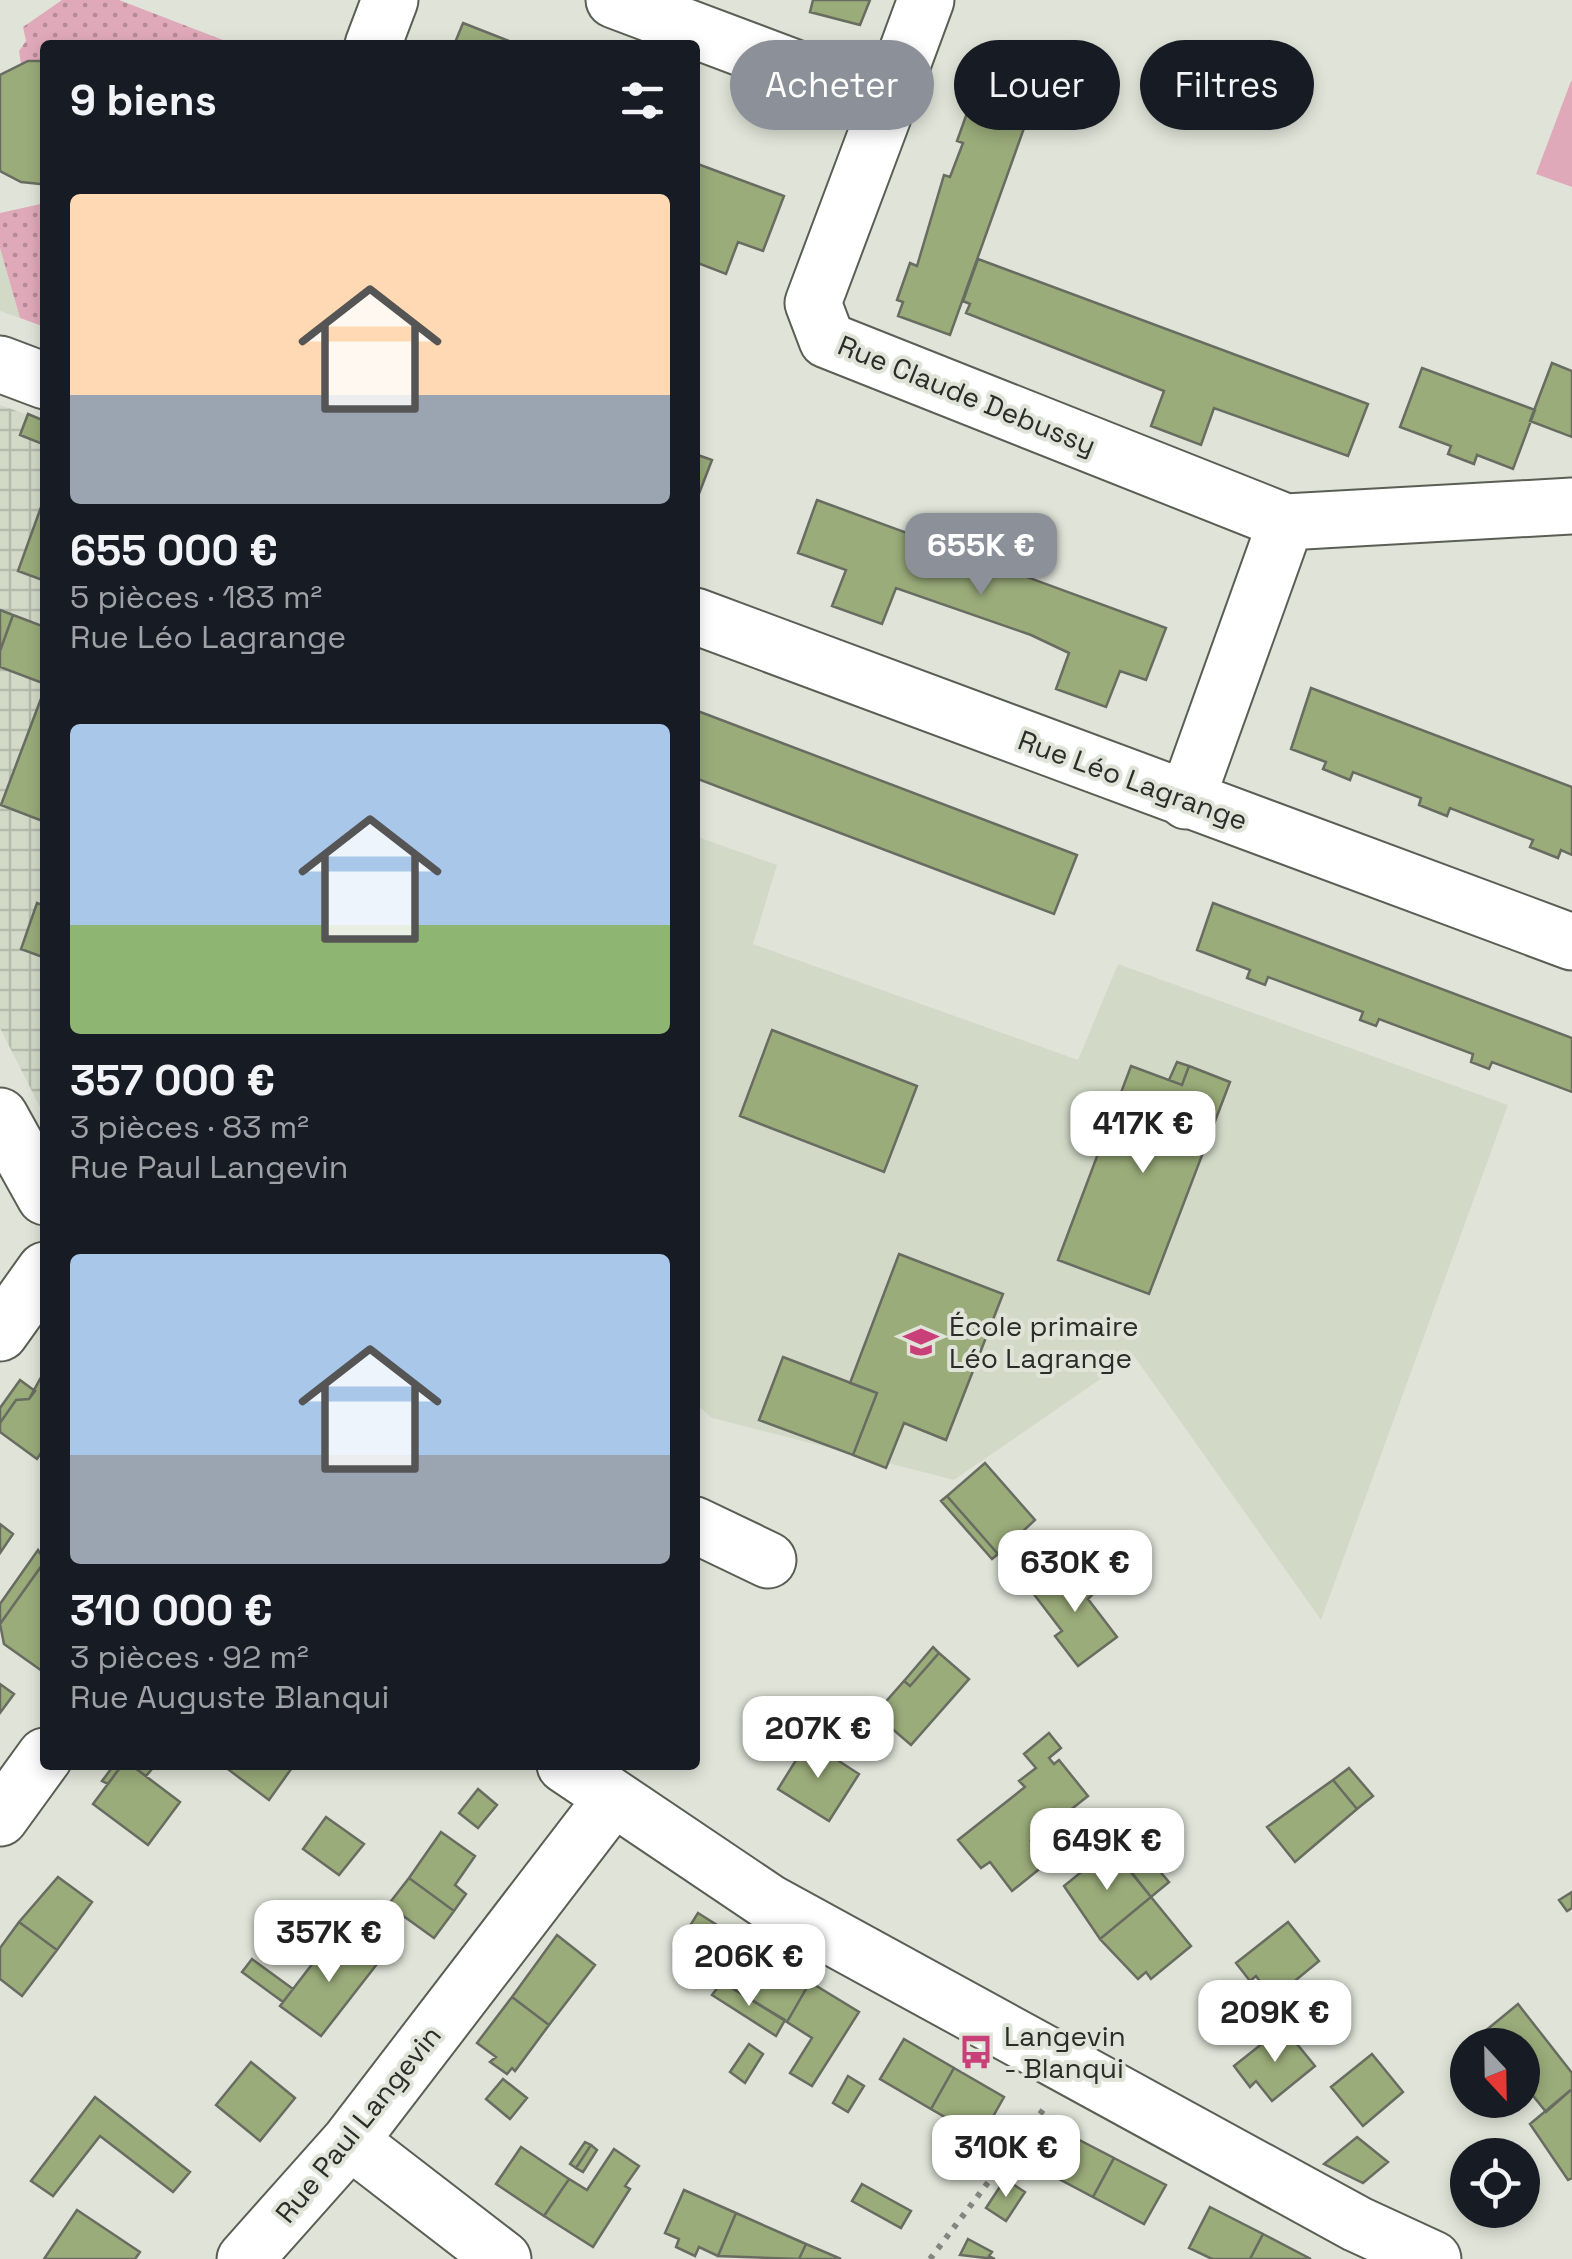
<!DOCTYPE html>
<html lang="fr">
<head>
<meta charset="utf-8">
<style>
	body { margin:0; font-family:"Space Grotesk",sans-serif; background:#242831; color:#f1f3f6; height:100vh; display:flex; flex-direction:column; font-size:38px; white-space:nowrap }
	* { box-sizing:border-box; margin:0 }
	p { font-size:32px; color:#9ea1a6 }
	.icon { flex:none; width:55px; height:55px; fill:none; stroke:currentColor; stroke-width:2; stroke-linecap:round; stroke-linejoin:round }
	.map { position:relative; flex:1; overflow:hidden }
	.drawer { position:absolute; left:40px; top:40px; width:660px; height:1730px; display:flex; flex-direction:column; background:#171b24; border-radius:10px; box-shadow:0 5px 15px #0003 }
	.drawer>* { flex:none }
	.banner { position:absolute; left:730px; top:40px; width:690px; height:90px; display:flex; gap:20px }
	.needle { width:65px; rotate:158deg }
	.tools { position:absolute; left:1450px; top:2028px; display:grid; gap:20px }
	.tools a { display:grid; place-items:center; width:90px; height:90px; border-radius:50%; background:#171b24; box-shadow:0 5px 15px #0003; font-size:50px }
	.price { position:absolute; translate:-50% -85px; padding:0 22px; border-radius:20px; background:#fff; color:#222; font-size:32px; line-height:65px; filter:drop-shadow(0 2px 5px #0008) }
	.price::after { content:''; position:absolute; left:50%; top:60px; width:30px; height:22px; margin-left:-15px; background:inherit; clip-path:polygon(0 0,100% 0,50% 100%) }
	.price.active { background:#8c9099; color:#fff }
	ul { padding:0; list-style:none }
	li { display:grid; align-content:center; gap:20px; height:530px; padding:0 30px }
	li span { display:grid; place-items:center; height:310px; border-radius:10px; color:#555 }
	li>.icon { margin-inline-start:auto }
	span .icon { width:180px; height:180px; fill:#fffc; stroke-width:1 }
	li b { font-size:42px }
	h2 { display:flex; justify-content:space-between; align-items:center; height:120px; padding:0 30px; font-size:42px }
	.pill { padding:0 35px; border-radius:45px; background:#171b24; box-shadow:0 5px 15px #0003; font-size:35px; line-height:90px }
	.pill.active { background:#8c9099; color:#fff }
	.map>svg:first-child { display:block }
</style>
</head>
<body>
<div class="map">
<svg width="1572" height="2259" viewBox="0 0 1572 2259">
	<defs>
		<pattern id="industrial-grid" width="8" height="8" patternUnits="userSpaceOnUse" patternTransform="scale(2.5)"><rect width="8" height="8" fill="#d2dac7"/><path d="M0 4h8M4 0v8" fill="none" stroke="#b4bbab"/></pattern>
		<pattern id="green-dots" width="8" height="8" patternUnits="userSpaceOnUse" patternTransform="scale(2.5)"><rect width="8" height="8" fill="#e0a9ba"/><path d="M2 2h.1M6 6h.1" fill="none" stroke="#b68a97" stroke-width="1.8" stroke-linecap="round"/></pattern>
	</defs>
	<rect width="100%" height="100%" fill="#e0e4d8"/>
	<path fill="#d2dac7" d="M0,248L20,318L0,311Z
		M695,836L777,865L753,944L1078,1060L1118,964L1508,1105L1321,1620L1134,1356L954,1480L712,1418L695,1403Z"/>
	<path fill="url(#industrial-grid)" d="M0,405L45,421V1117L0,1028Z"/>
	<path fill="url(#green-dots)" d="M62,0H119L236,45H45V61L21,64L19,51L26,41L23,27Z
		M45,203V327L20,318L0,248V213Z"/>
	<path fill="#e0a9ba" d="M1571,81L1572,82V187L1536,174Z"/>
	<path fill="#9aac7a" stroke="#686c61" stroke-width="2.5" d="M870,0L860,25L810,12L813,0Z
		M463,23L514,43V45H454Z
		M28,61H45V183L40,184L21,182L0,171V75Z
		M985,85L1033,103L950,335L898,316L903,302L897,300L910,263L917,266L944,175L950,177L963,143L957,141L967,113L974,115Z
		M695,163L784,196L763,251L738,242L726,274L695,262Z
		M978,259L1368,404L1348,456L1214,408L1201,445L1151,426L1164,391L966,313L970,304L963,301Z
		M1552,363L1572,371V437L1530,421Z
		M1422,368L1535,410L1513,469L1477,455L1474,464L1448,454L1451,446L1400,427Z
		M28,414L45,421V445L20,435Z
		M695,454L712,460L695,504Z
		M45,496V581L18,571Z
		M817,500L1166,628L1146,680L1120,671L1106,707L1056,689L1069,653L1031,635L896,588L882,624L832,606L846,570L798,553Z
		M0,610L13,615L0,651Z
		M13,615L45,627V684L0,667V651Z
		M45,688V822L1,805Z
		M1311,688L1572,787V855L1561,850L1558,858L1530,847L1533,840L1450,808L1447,816L1419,805L1421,798L1353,772L1350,780L1323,769L1326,762L1291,749Z
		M695,710L1077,855L1054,914L695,778Z
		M37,903L45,906V958L21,949Z
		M1213,903L1572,1038V1092L1492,1062L1489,1069L1471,1062L1473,1054L1379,1019L1376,1026L1360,1020L1363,1012L1268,977L1265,985L1247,978L1250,970L1197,950Z
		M772,1030L917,1086L884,1172L740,1116Z
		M1177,1062L1189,1066L1182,1085L1169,1080Z
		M1131,1066L1182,1085L1189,1066L1230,1082L1149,1294L1058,1260Z
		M899,1254L1003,1294L946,1440L904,1423L886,1468L853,1455L877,1393L850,1383Z
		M783,1357L877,1393L853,1455L759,1420Z
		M45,1370V1447L37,1459L0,1432V1423L16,1400L29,1399Z
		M20,1380L35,1391L29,1399L16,1400L0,1423V1408Z
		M985,1463L1035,1520L998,1554L947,1496Z
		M947,1496L998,1554L992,1559L941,1501Z
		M0,1524L13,1534L0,1553Z
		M38,1550L45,1561L0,1624V1604Z
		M45,1561V1666L42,1671L4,1644L0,1624Z
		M1070,1564L1093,1594L1088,1599L1117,1637L1078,1666L1055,1636L1062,1631L1033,1593Z
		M933,1647L939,1653L910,1686L904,1681Z
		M939,1653L969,1679L911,1745L875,1714L904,1681L910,1686Z
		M0,1684L14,1694L0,1713Z
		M1049,1733L1061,1748L1049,1758L1054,1764L1059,1760L1088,1796L1031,1841L1048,1862L1012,1891L990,1862L981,1868L958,1840L1025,1787L1019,1781L1036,1768L1024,1754Z
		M808,1741L859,1774L829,1821L778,1789Z
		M114,1765H122L108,1784L102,1781Z
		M122,1765H131L180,1802L148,1845L93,1804Z
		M131,1765H147L152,1769L146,1776Z
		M232,1765H294L269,1800L229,1770Z
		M1349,1768L1373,1796L1357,1809L1333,1780Z
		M1333,1780L1357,1809L1295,1862L1267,1827Z
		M478,1789L497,1805L478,1828L459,1813Z
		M326,1817L364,1844L339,1875L303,1849Z
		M441,1832L475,1856L455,1885L466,1894L454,1911L409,1878Z
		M1111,1848L1151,1897L1100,1939L1064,1886Z
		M1146,1855L1169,1882L1151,1897L1129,1869Z
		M58,1877L92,1902L57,1950L19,1922Z
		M409,1878L454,1911L434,1938L388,1905Z
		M1572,1892V1908L1567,1911L1559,1900Z
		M1151,1897L1191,1946L1151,1979L1146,1972L1138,1979L1100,1939Z
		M698,1913L747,1944L722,1982L674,1951Z
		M19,1922L57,1950L22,1996L0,1979V1948Z
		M1288,1922L1319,1961L1273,1999L1256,1976L1250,1981L1236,1963Z
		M336,1933L377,1964L321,2036L280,2006Z
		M557,1935L595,1965L549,2025L512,1997Z
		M747,1944L810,1982L787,2022L722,1982Z
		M252,1959L293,1989L283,2002L242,1972Z
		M722,1982L785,2020L776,2036L712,1995Z
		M810,1982L859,2012L812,2086L790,2073L812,2038L787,2022Z
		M512,1997L549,2025L515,2071L512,2068L507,2074L490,2062L496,2057L477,2043Z
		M1518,2004L1572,2073V2089L1546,2112L1522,2082V2045H1494L1484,2032Z
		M1283,2027L1315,2066L1272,2101L1256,2081L1250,2087L1234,2066Z
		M904,2039L954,2068L931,2109L880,2079Z
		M749,2044L763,2054L745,2083L730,2072Z
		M1372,2054L1403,2092L1363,2126L1331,2087Z
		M251,2062L295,2098L260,2141L216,2105Z
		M954,2068L1004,2097L981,2138L931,2109Z
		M848,2076L864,2086L848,2112L833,2103Z
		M503,2079L527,2098L510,2119L486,2099Z
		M1572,2089V2178L1568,2180L1530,2124Z
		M95,2097L190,2172L173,2192L100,2136L53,2196L31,2181Z
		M1062,2131L1114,2158L1093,2197L1042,2170Z
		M1357,2137L1388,2162L1363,2183L1324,2164Z
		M585,2142L591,2145L576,2168L570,2164Z
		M591,2145L597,2150L583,2172L576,2168Z
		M521,2147L569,2179L544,2216L496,2184Z
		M614,2149L639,2166L625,2186L630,2189L593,2247L544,2216L569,2179L587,2190Z
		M1114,2158L1166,2185L1144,2224L1093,2197Z
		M1005,2179L1025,2192L1006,2221L986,2208Z
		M862,2184L911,2211L901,2228L852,2201Z
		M684,2190L736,2213L718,2256L699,2247L695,2256L676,2247L679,2239L665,2233Z
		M1210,2207L1263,2234L1250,2259H1212L1189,2248Z
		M77,2210L140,2252L135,2259H44Z
		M736,2213L806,2244L799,2259L718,2256Z
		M1263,2234L1311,2259H1250Z
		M968,2239L992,2252L989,2256L995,2259L960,2255Z
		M806,2244L841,2259H799Z"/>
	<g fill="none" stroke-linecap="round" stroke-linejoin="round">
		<g stroke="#5a5e54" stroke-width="59">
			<path id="minor" d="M614,0L888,103L926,0
				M373,45L390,0
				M888,103L813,303L827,340L1286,522L1572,506
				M0,364L45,381
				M695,616L1572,942
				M1186,801L1286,522
				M0,1116L45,1197
				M0,1333L45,1270
				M695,1525L768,1560
				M565,1765L770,1903L1357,2224L1433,2259
				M0,1818L45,1756
				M350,2141L503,2259
				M245,2259L350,2141L613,1798"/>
		</g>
		<path stroke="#83867d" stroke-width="6" stroke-dasharray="5 8" stroke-linecap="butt" d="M930,2259L1046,2106"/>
		<use href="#minor" stroke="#fff" stroke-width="55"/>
	</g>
	<defs>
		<g id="school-bare" transform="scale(2.7)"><path d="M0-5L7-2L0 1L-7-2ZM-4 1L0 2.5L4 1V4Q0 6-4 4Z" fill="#c94079" stroke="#e0e4d8" stroke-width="2.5" paint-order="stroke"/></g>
		<g id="bus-bare" transform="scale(2.7)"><path d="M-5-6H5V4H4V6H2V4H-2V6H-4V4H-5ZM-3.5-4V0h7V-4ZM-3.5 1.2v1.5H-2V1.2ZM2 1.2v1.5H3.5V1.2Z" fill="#c94079" stroke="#e0e4d8" stroke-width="2.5" paint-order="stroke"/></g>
	</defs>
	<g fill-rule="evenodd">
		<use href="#school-bare" x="921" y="1342"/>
		<use href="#bus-bare" x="976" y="2052"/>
	</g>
	<g text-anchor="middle" stroke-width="8" stroke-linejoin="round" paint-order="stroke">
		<g font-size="28" fill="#2b2d28" stroke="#e0e4d8">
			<text transform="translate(967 395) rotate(22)" y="10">Rue Claude Debussy</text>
			<text transform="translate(1133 780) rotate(20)" y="10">Rue Léo Lagrange</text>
			<text transform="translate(358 2124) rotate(-51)" y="10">Rue Paul Langevin</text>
		</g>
		<g font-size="28" fill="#2b2d28" stroke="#e0e4d8" text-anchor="start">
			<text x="949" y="1336">École primaire<tspan x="949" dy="32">Léo Lagrange</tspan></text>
			<text x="1004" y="2046">Langevin<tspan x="1004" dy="32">- Blanqui</tspan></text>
		</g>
	</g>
</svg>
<div class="tools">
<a><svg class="needle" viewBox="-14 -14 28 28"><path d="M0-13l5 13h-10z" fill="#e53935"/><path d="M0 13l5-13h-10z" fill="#9ea1a6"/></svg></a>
<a><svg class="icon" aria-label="locate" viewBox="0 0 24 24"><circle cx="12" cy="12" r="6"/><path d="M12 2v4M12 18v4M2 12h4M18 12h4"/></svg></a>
</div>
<b class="price active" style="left:981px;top:598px">655K €</b>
<b class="price" style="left:1143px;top:1176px">417K €</b>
<b class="price" style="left:1075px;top:1615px">630K €</b>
<b class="price" style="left:818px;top:1781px">207K €</b>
<b class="price" style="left:1107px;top:1893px">649K €</b>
<b class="price" style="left:329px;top:1985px">357K €</b>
<b class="price" style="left:749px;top:2009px">206K €</b>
<b class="price" style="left:1275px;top:2065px">209K €</b>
<b class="price" style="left:1006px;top:2200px">310K €</b>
<div class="banner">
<a class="pill active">Acheter</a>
<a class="pill">Louer</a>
<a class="pill">Filtres</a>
</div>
<section class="drawer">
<h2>9 biens<svg class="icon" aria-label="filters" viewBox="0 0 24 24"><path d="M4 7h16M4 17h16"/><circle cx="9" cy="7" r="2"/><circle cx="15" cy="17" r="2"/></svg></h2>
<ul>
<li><span style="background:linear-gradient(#ffd9b3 65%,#9aa5b1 0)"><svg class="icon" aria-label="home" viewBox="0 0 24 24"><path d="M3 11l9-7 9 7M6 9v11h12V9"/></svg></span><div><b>655 000 €</b><p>5 pièces · 183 m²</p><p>Rue Léo Lagrange</p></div></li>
<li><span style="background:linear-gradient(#a9c7e8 65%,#8fb573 0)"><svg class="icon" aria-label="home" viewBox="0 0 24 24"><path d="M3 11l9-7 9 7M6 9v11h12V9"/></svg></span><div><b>357 000 €</b><p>3 pièces · 83 m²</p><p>Rue Paul Langevin</p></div></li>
<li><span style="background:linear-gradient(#a9c7e8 65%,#9aa5b1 0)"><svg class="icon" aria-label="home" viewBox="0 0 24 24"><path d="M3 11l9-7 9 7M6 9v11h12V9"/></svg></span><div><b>310 000 €</b><p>3 pièces · 92 m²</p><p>Rue Auguste Blanqui</p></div></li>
</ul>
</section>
</div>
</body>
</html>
